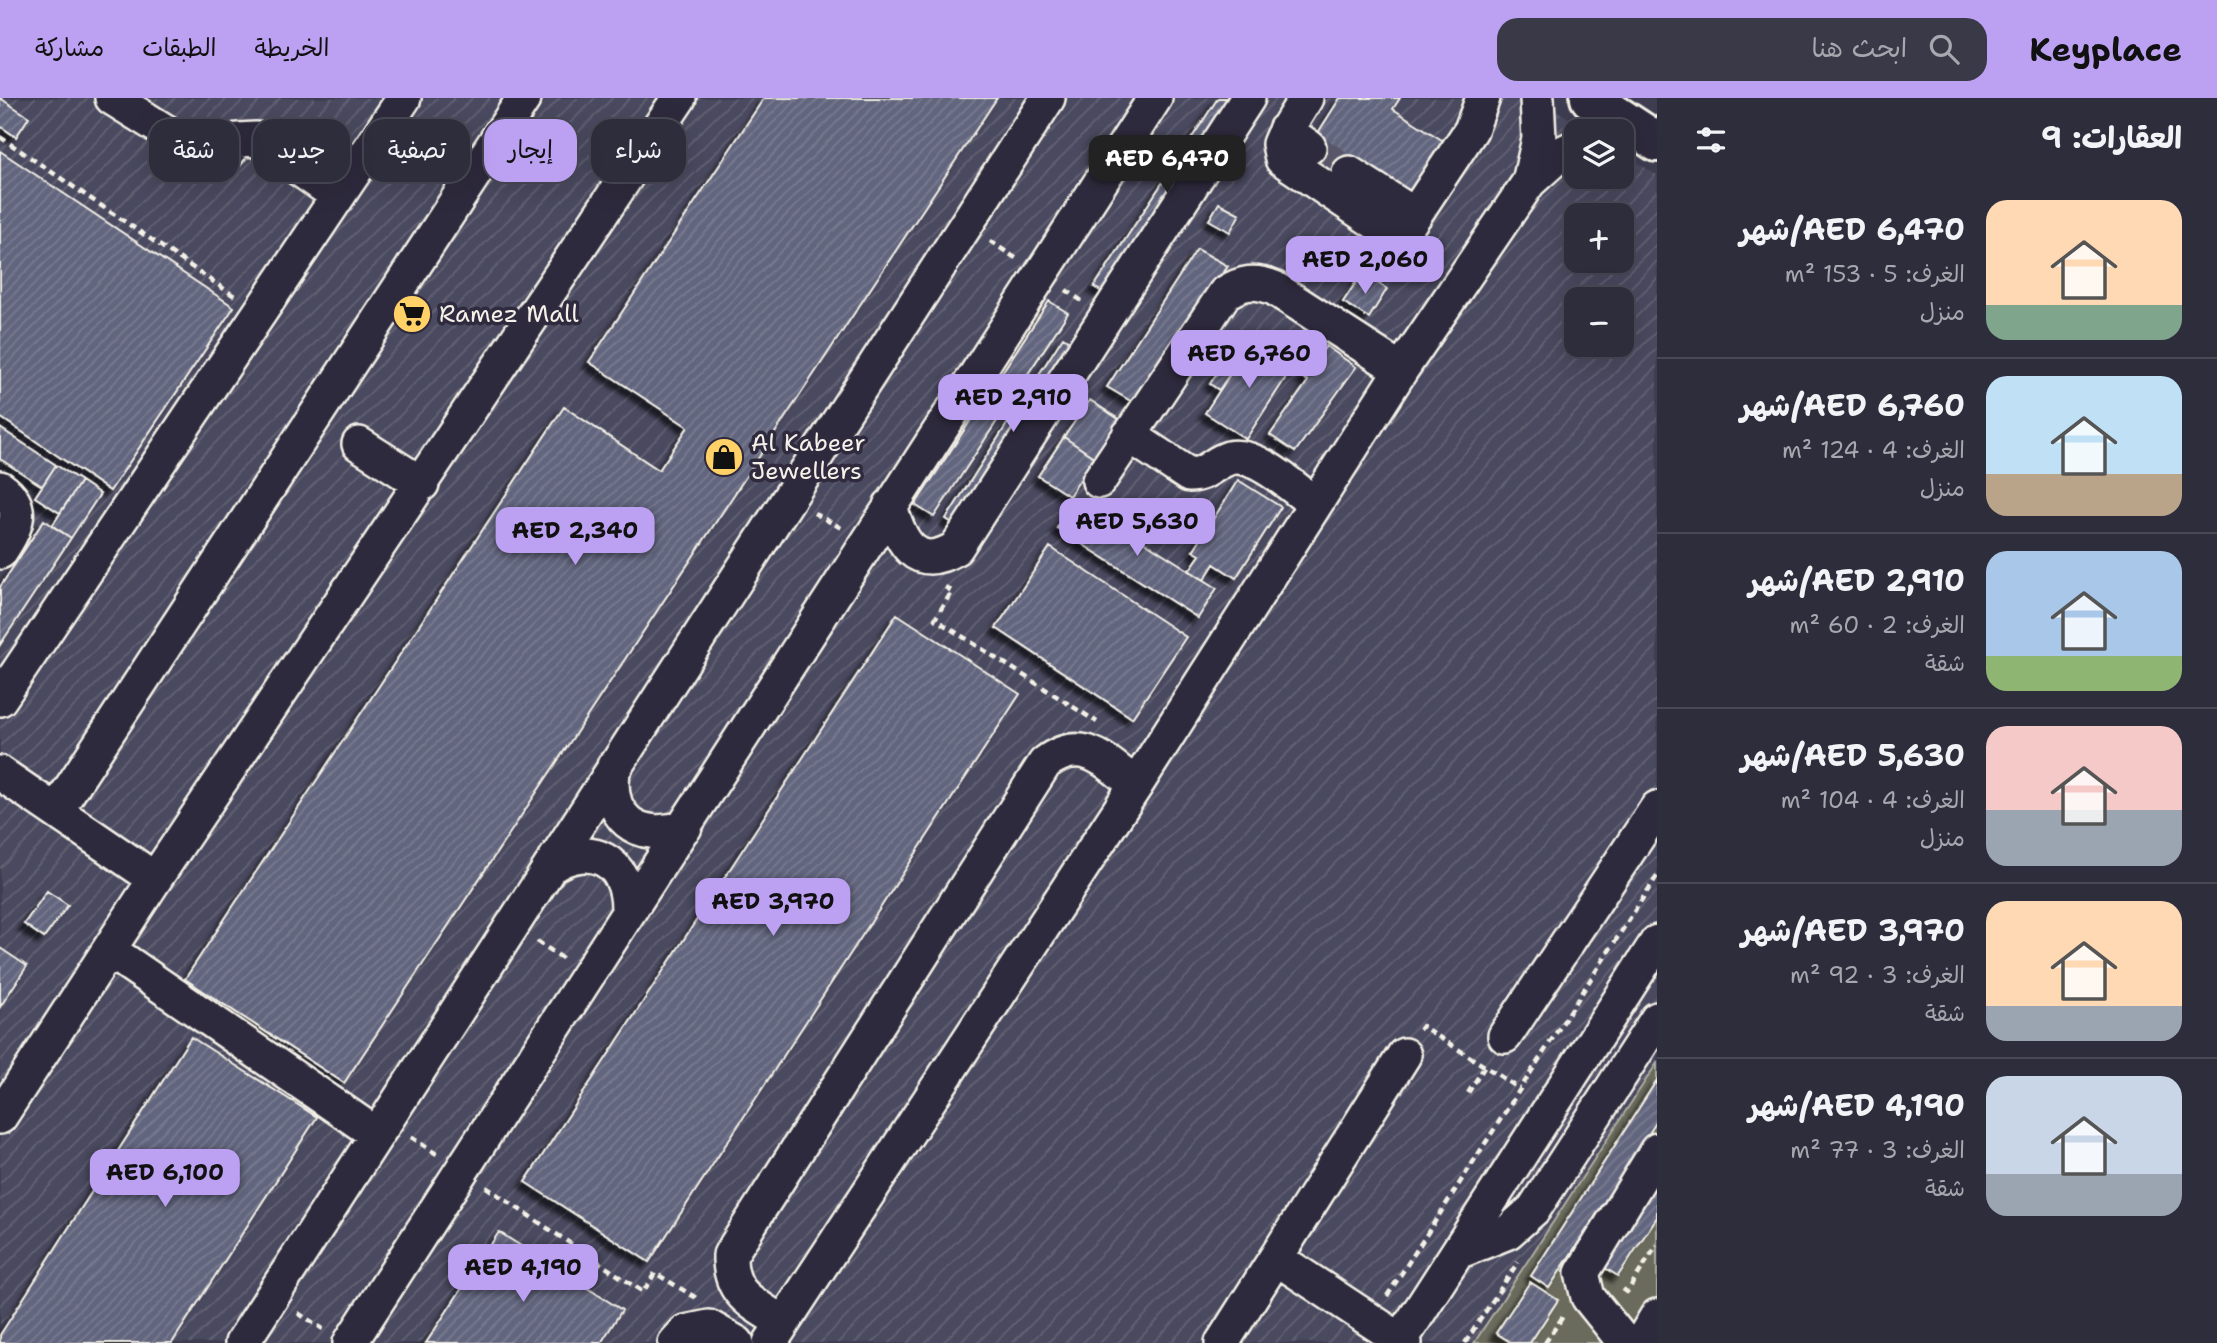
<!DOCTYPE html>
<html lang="ar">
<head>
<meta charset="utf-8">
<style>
	body { margin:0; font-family:"Shantell Sans","Playpen Sans Arabic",sans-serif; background:#3a3947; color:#f1f3f6; direction:rtl; height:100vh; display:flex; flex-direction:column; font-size:26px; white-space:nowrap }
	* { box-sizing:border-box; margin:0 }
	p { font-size:23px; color:#a7a8af }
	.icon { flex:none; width:38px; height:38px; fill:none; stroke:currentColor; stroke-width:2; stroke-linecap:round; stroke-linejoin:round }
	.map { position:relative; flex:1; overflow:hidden; direction:ltr }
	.drawer { display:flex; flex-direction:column; background:#2e2d3c; width:560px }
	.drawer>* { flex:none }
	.hud { position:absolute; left:21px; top:21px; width:665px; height:63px; direction:rtl; display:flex; gap:14px }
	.controls { position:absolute; left:1564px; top:21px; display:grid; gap:14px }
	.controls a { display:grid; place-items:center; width:70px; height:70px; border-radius:14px; background:#2e2d3c; box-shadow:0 7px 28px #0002,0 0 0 2px #494956; font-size:35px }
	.price { position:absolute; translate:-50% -60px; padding:0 16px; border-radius:14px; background:#bca0f2; color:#111; font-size:23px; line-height:46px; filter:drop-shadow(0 2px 4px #0008) }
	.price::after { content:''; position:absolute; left:50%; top:42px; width:21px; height:16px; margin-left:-10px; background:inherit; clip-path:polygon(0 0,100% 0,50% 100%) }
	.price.current { background:#222; color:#fff }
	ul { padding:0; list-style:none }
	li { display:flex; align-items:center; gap:21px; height:175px; padding:0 35px }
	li+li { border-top:2px solid #494956 }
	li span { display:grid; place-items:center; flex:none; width:196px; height:140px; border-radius:21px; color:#555 }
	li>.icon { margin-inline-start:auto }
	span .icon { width:84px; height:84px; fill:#fffc; stroke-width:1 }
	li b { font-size:30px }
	h2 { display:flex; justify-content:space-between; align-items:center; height:84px; padding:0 35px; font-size:30px }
	.chip { padding:0 24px; border-radius:21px; background:#2e2d3c; box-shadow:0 7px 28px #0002,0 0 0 2px #494956; font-size:24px; line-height:63px }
	.chip.current { background:#bca0f2; color:#111 }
	header { display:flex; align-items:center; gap:42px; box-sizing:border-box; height:98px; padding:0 35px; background:#bca0f2; color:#111 }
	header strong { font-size:33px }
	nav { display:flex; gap:38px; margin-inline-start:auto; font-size:24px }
	.search { width:490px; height:63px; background:#3a3947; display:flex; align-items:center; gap:18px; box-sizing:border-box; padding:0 24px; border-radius:21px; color:#a7a8af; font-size:26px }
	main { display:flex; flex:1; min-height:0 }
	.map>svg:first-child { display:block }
</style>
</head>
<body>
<header>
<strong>Keyplace</strong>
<div class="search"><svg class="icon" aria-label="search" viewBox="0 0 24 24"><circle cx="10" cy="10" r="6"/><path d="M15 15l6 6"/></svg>ابحث هنا</div>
<nav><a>الخريطة</a><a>الطبقات</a><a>مشاركة</a></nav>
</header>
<main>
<section class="drawer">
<h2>العقارات: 9<svg class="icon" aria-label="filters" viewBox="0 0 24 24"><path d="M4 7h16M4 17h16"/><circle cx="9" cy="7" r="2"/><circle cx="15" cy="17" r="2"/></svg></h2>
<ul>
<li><span style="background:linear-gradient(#ffd9b3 75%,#7fa58c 0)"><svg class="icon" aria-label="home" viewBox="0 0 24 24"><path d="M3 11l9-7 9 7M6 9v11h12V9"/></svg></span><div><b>AED 6,470/شهر</b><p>الغرف: 5 · 153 m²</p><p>منزل</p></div></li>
<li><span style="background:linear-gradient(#bfe0f5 70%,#b9a48a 0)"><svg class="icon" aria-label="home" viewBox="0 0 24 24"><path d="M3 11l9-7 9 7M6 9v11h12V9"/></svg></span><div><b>AED 6,760/شهر</b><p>الغرف: 4 · 124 m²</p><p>منزل</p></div></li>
<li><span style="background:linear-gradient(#a9c7e8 75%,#8fb573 0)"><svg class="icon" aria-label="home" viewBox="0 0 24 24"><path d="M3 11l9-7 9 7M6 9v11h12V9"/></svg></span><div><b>AED 2,910/شهر</b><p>الغرف: 2 · 60 m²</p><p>شقة</p></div></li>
<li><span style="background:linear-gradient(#f6c9c9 60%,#9aa5b1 0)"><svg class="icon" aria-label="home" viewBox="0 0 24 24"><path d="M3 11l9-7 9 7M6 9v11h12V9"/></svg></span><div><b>AED 5,630/شهر</b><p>الغرف: 4 · 104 m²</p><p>منزل</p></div></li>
<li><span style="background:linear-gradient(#ffd9b3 75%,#9aa5b1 0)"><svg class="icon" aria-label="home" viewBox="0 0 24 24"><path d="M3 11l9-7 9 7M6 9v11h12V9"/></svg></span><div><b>AED 3,970/شهر</b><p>الغرف: 3 · 92 m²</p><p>شقة</p></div></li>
<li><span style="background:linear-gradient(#c9d6e8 70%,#9aa5b1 0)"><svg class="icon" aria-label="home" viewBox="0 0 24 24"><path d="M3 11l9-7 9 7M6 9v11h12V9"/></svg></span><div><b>AED 4,190/شهر</b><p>الغرف: 3 · 77 m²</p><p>شقة</p></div></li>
</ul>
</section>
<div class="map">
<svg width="1657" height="1245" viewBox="0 0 1657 1245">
	<defs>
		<pattern id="industrial-furrows" width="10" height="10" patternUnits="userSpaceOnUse" patternTransform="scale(1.75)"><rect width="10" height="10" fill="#49485e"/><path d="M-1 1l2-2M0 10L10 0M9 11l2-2" fill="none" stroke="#646375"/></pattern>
		<pattern id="building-hatch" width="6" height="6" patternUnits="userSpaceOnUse" patternTransform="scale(1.75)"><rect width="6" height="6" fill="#62657e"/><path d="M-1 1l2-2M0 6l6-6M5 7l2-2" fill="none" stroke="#797c90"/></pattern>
		<filter id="shadow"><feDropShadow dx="-6" dy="6" stdDeviation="2" flood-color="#0009"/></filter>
	</defs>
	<rect width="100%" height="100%" fill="#3e3c50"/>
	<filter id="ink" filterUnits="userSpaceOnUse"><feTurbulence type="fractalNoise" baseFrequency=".0143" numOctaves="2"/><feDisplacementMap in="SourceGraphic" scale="14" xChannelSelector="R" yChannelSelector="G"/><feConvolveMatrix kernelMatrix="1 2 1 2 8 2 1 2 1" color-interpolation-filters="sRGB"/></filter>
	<g filter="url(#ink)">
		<path fill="url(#industrial-furrows)" fill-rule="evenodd" d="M0,0H1537L1589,33H1577V79H1622V55L1657,77V1245H0ZM1577,117H1622V163H1577ZM1577,201H1622V247H1577Z"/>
		<path fill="#6a6b5d" stroke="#afaea2" stroke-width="2" d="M1657,965V1245H1474Z"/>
		<path fill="url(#building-hatch)" stroke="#f4f1e8" stroke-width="2" filter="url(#shadow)" d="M0,0L29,19L16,39L0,28Z
			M764,0H997L344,985L185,881L564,309L659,372L688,329L589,264Z
			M1218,0H1244L1112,200L1094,189Z
			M1340,0H1400L1393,11L1445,44L1412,96L1339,91L1299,65Z
			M0,53L234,209L110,393L0,319Z
			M1219,105L1240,116L1230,134L1209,122Z
			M1197,151L1228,168L1139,308L1107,289Z
			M1362,175L1387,191L1369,220L1343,204Z
			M1049,203L1068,215L934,419L915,407Z
			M1241,237L1251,244L1219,292L1210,286Z
			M1063,239L1081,250L964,432L946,421Z
			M1251,244L1292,270L1246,341L1205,315Z
			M1326,248L1356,269L1295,354L1270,337L1308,283L1303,280Z
			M1090,302L1120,322L1095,360L1064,339Z
			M0,330L56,367L42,388L0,361Z
			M1064,339L1095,360L1069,398L1038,378Z
			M56,367L81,383L60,415L35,399Z
			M1238,382L1281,409L1236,480L1214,466L1204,482L1189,473L1200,457L1193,453Z
			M81,383L100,396L71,440L52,428Z
			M1077,401L1217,490L1198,520L1057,430Z
			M44,422L71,440L0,547V489Z
			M1050,449L1186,539L1132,620L996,530Z
			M897,516L1020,596L649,1164L525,1084Z
			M47,793L68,807L44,840L24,826Z
			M0,850L27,868L0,909Z
			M191,939L317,1019L172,1245H0V1237Z
			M1657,982V1023L1549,1190L1531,1178Z
			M1657,1079V1119L1618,1178L1600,1167Z
			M499,1134L622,1212L601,1245H426Z
			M1530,1184L1558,1202L1530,1245H1512L1496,1235Z"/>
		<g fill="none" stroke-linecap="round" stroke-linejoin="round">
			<path stroke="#595767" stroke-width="33" stroke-dasharray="33 17" stroke-linecap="butt" d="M1309,49L1349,75"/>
			<g stroke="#f4f1e8" stroke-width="38">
				<path id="minor" d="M112,0L213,63L226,57L238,42L256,41L338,98
					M1306,0L1282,39L1279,46L1282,61L1378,126L1399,129L1410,124L1471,32L1483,0
					M1285,32L1309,49
					M1349,75L1415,117
					M1529,84L1539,41L1537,0
					M1129,337L1189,377C1207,377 1213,365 1229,360C1255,353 1295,391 1315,406
					M359,346L422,386
					M1099,383L1225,195C1242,184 1255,182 1274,190L1401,272
					M0,390C28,410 15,431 0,454
					M890,408C900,443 915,475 956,450L1248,0
					M0,601L404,0
					M614,668C604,719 637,745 685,729
					M0,675L155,781
					M56,713L524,0
					M550,769C591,742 628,763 628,811
					M109,852L376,1036
					M1505,938L1657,710
					M0,1019L155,781L679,0
					M1458,1154L1508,1134L1534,1111L1657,921
					M1276,1160L1405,1245
					M783,1225C753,1205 729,1197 730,1157L1045,665C1083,636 1106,664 1136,687
					M242,1245L1048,0
					M350,1245L1155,0
					M675,1245L685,1234L709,1229L737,1245
					M770,1245L1136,687L1401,272L1529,84L1560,56L1577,48
					M1222,1245L1404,957
					M1399,1245L1657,844
					M1625,1245L1588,1199L1582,1175L1657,1052
					M1641,1245L1657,1218"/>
			</g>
			<g stroke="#f4f1e8" stroke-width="44">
				<path id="major" d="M1590,0L1657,44"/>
			</g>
			<path stroke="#f4f1e8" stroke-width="4.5" stroke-dasharray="7 5" stroke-linecap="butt" d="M0,39L236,199
				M990,143L1017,161
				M1066,192L1082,203
				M814,415L843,431
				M945,489L952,493L935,521L1097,624
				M537,843L565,862
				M1419,932L1422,928L1520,991
				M1468,995L1485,968
				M411,1039L438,1057
				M486,1089L643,1194L655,1175L698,1201
				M1623,1191L1627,1194L1657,1147
				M1387,1198L1657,778
				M298,1215L323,1231
				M1465,1245L1518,1164
				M1545,1245L1564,1217"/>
			<use href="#minor" stroke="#2f2a3d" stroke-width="33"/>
			<use href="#major" stroke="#2f2a3d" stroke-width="38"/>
		</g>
	</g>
	<defs>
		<g id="supermarket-disc" transform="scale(2.0125)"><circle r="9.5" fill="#ffd166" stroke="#2f2a3d"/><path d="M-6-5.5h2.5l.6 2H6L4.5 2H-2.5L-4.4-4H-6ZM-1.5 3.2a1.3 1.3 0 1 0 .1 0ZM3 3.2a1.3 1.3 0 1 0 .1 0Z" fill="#111"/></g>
		<g id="shop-disc" transform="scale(2.0125)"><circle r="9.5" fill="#ffd166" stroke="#2f2a3d"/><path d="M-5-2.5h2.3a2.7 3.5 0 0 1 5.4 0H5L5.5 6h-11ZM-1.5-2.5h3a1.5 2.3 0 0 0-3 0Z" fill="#111"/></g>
	</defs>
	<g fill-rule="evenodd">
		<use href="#supermarket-disc" x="412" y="216"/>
		<use href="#shop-disc" x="724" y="359"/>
	</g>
	<g text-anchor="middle" stroke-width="7" stroke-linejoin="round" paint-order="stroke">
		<g font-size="24" fill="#f4f1e8" stroke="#2f2a3d" text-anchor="start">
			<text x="439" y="224">Ramez Mall</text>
			<text x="751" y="353">Al Kabeer<tspan x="751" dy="28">Jewellers</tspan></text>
		</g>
	</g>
</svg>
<div class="controls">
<a><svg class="icon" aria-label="layers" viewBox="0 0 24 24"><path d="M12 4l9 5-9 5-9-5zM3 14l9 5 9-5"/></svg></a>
<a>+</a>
<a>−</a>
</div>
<b class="price current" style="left:1167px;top:97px">AED 6,470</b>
<b class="price" style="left:1365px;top:198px">AED 2,060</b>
<b class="price" style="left:1249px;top:292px">AED 6,760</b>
<b class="price" style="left:1013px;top:336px">AED 2,910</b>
<b class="price" style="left:1137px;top:460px">AED 5,630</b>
<b class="price" style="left:575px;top:469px">AED 2,340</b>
<b class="price" style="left:773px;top:840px">AED 3,970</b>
<b class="price" style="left:165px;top:1111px">AED 6,100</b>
<b class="price" style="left:523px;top:1206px">AED 4,190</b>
<div class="hud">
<a class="chip">شراء</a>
<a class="chip current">إيجار</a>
<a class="chip">تصفية</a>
<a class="chip">جديد</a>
<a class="chip">شقة</a>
</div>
</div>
</main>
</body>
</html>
